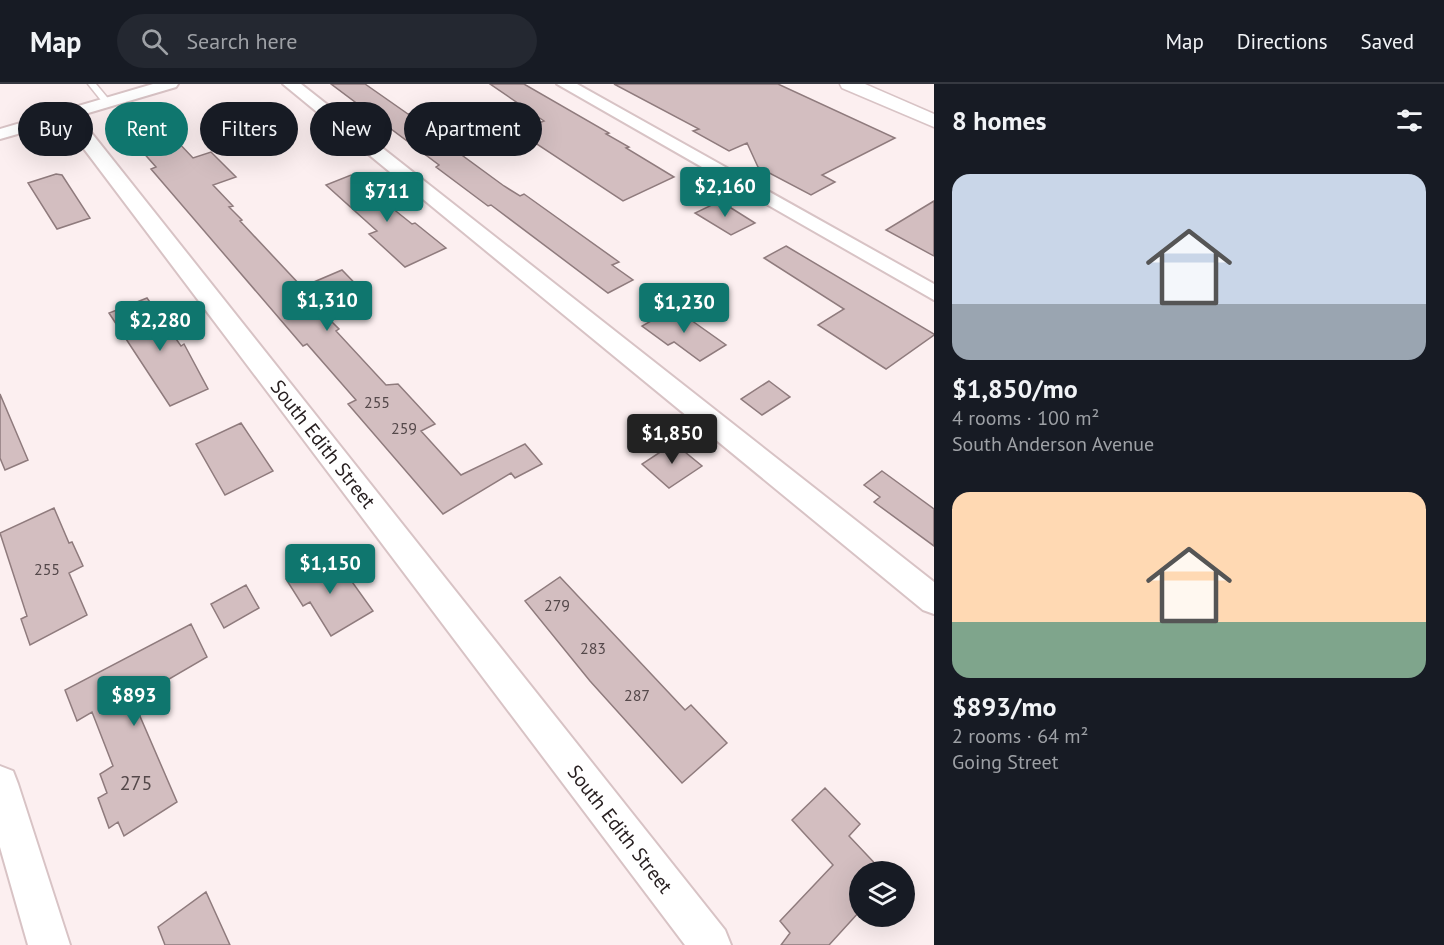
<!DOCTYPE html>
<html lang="en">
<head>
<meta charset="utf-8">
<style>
	body { margin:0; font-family:"PT Sans",sans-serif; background:#242831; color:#f1f3f6; height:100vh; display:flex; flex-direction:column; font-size:22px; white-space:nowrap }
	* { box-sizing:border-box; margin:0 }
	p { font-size:20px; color:#9ea1a6 }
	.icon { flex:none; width:33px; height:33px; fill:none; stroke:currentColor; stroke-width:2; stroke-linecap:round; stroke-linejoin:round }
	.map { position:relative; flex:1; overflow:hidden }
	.drawer { display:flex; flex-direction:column; background:#171b24; width:510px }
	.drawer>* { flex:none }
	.banner { position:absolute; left:18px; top:18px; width:570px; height:54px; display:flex; gap:12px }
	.tools { position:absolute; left:849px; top:777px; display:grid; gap:12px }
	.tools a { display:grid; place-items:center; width:66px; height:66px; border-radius:50%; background:#171b24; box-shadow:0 6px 24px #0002; font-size:30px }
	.price { position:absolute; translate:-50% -51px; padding:0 14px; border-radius:6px; background:#0f766e; color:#fff; font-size:20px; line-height:39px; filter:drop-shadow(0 2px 3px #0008) }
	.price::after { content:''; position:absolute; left:50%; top:36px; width:18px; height:14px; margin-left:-9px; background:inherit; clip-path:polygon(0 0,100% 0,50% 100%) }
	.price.selected { background:#222; color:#fff }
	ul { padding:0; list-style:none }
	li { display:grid; align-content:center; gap:12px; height:318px; padding:0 18px }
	li span { display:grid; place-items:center; height:186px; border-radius:18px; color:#555 }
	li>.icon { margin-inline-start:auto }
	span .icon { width:108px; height:108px; fill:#fffc; stroke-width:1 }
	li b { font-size:26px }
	h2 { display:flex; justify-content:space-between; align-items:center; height:72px; padding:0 18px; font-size:26px }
	.chip { padding:0 21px; border-radius:27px; background:#171b24; box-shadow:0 6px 24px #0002; font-size:21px; line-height:54px }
	.chip.selected { background:#0f766e; color:#fff }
	header { display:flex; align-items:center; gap:36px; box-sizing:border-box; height:84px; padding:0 30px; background:#171b24; border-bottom:2px solid #363941 }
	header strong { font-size:28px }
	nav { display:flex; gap:33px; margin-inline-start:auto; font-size:21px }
	.search { width:420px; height:54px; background:#242831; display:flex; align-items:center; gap:15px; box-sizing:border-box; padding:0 21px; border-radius:33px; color:#9ea1a6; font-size:22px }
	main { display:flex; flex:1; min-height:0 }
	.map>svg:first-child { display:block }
</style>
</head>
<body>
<header>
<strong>Map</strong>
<div class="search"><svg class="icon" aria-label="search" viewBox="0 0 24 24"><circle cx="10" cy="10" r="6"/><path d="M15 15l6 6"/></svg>Search here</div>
<nav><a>Map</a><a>Directions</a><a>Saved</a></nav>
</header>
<main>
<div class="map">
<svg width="934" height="861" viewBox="0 0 934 861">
	<rect width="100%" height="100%" fill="#fceff0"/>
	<path fill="#d3bec0" stroke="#8f7b7d" stroke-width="1.5" d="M331,0H365L408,30L412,29L459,65L455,66L504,102L520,112L524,110L619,178L612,181L633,196L608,209L491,121L488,122L436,83L439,81Z
		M490,0H524L609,49L606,50L629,63L626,64L674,93L623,117L517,47L544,37Z
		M614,0H778L895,54L822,91L835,98L811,111L758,83L747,59L729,67L693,47L699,45Z
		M175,55L193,74L211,68L236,93L213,101L233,122L229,123L242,136L240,137L302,203L342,186L370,215L328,234L339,245L336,247L386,301L398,300L435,340L421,347L461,391L525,360L542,380L515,394L511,389L443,430L348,320L356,316L307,260L303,262L151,85L156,83L141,66Z
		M56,90L62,91L90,134L57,145L28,99Z
		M351,91L412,140L415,139L446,164L405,183L369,150L377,147L326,101Z
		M720,117L755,139L731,151L695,129Z
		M934,117V172L886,146Z
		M786,162L934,250V251L886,285L818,241L844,225L764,174Z
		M147,214L181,262L184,260L208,305L170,322L109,229Z
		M674,224L726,261L700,277L674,258L668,261L642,242Z
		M769,297L790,313L762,331L741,315Z
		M0,310L28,376L5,386L0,374Z
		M241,339L273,387L225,411L196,360Z
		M674,359L702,382L669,404L642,380Z
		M882,387L934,425V462L874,418L880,413L864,401Z
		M54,424L69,459L72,458L83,482L69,489L87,531L30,561L21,535L27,532L0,449Z
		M327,473L329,477L335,474L373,527L331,552L310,518L303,522L286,495Z
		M560,493L685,626L691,621L727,659L682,699L590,597L525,517Z
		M246,501L259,524L224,544L211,520Z
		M191,540L207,573L133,616L177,718L124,752L118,738L109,744L98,714L107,709L100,690L113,682L92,628L77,637L65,606Z
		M825,704L860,740L849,752L883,788H860V827L829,861H781L790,849L780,837L833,781L792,736Z
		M206,808L230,861H165L158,843Z"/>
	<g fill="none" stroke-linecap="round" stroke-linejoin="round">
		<g stroke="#d8c3c5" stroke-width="3">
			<path id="lane" d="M88,0H96L111,18L110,20H104Z"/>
		</g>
		<g stroke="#d8c3c5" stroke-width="4">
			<path id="street" d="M153,0H178L176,3L78,32L725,846L731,861H685L63,37L0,55V45Z
				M283,0H301L934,498V530L923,526Z
				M557,0H577L934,200V216Z
				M0,682L13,687L18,700L70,861H28L0,763Z"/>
		</g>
		<g stroke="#d8c3c5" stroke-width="3">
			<path id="secondary" d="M840,0H865L934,30V43L842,4Z"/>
		</g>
		<use href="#lane" fill="#fff" fill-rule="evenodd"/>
		<use href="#street" fill="#fff" fill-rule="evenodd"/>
		<use href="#secondary" fill="#fff" fill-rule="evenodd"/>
	</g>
	<g text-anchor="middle" stroke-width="4.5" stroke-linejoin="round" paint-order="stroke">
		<g font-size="16" fill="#54484a">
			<text x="377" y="324">255</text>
			<text x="404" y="350">259</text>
			<text x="47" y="491">255</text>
			<text x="557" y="527">279</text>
			<text x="593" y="570">283</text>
			<text x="637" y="617">287</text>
		</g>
		<g font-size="20" fill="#292122" stroke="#fff">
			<text transform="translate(323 360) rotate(52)" y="7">South Edith Street</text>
			<text transform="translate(620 745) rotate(52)" y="7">South Edith Street</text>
		</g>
		<g font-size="20" fill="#54484a">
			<text x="136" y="706">275</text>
		</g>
	</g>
</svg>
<div class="tools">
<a><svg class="icon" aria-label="layers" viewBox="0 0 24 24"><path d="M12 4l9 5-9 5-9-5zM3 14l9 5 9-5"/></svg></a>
</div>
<b class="price" style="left:725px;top:134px">$2,160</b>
<b class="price" style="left:387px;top:139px">$711</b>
<b class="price" style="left:327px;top:248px">$1,310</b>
<b class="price" style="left:684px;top:250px">$1,230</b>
<b class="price" style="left:160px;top:268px">$2,280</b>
<b class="price selected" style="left:672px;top:381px">$1,850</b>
<b class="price" style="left:330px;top:511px">$1,150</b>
<b class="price" style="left:134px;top:643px">$893</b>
<div class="banner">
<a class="chip">Buy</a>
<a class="chip selected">Rent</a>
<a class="chip">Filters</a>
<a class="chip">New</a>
<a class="chip">Apartment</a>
</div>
</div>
<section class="drawer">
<h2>8 homes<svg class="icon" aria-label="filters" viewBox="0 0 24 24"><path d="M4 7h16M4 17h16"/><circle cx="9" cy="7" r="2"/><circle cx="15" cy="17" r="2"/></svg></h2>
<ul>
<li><span style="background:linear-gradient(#c9d6e8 70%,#9aa5b1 0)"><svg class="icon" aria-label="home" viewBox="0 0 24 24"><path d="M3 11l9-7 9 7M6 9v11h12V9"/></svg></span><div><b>$1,850/mo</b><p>4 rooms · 100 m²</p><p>South Anderson Avenue</p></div></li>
<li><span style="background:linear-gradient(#ffd9b3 70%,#7fa58c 0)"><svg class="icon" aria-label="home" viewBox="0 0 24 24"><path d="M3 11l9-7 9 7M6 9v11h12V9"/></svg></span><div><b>$893/mo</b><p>2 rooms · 64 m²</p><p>Going Street</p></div></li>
</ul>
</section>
</main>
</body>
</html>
